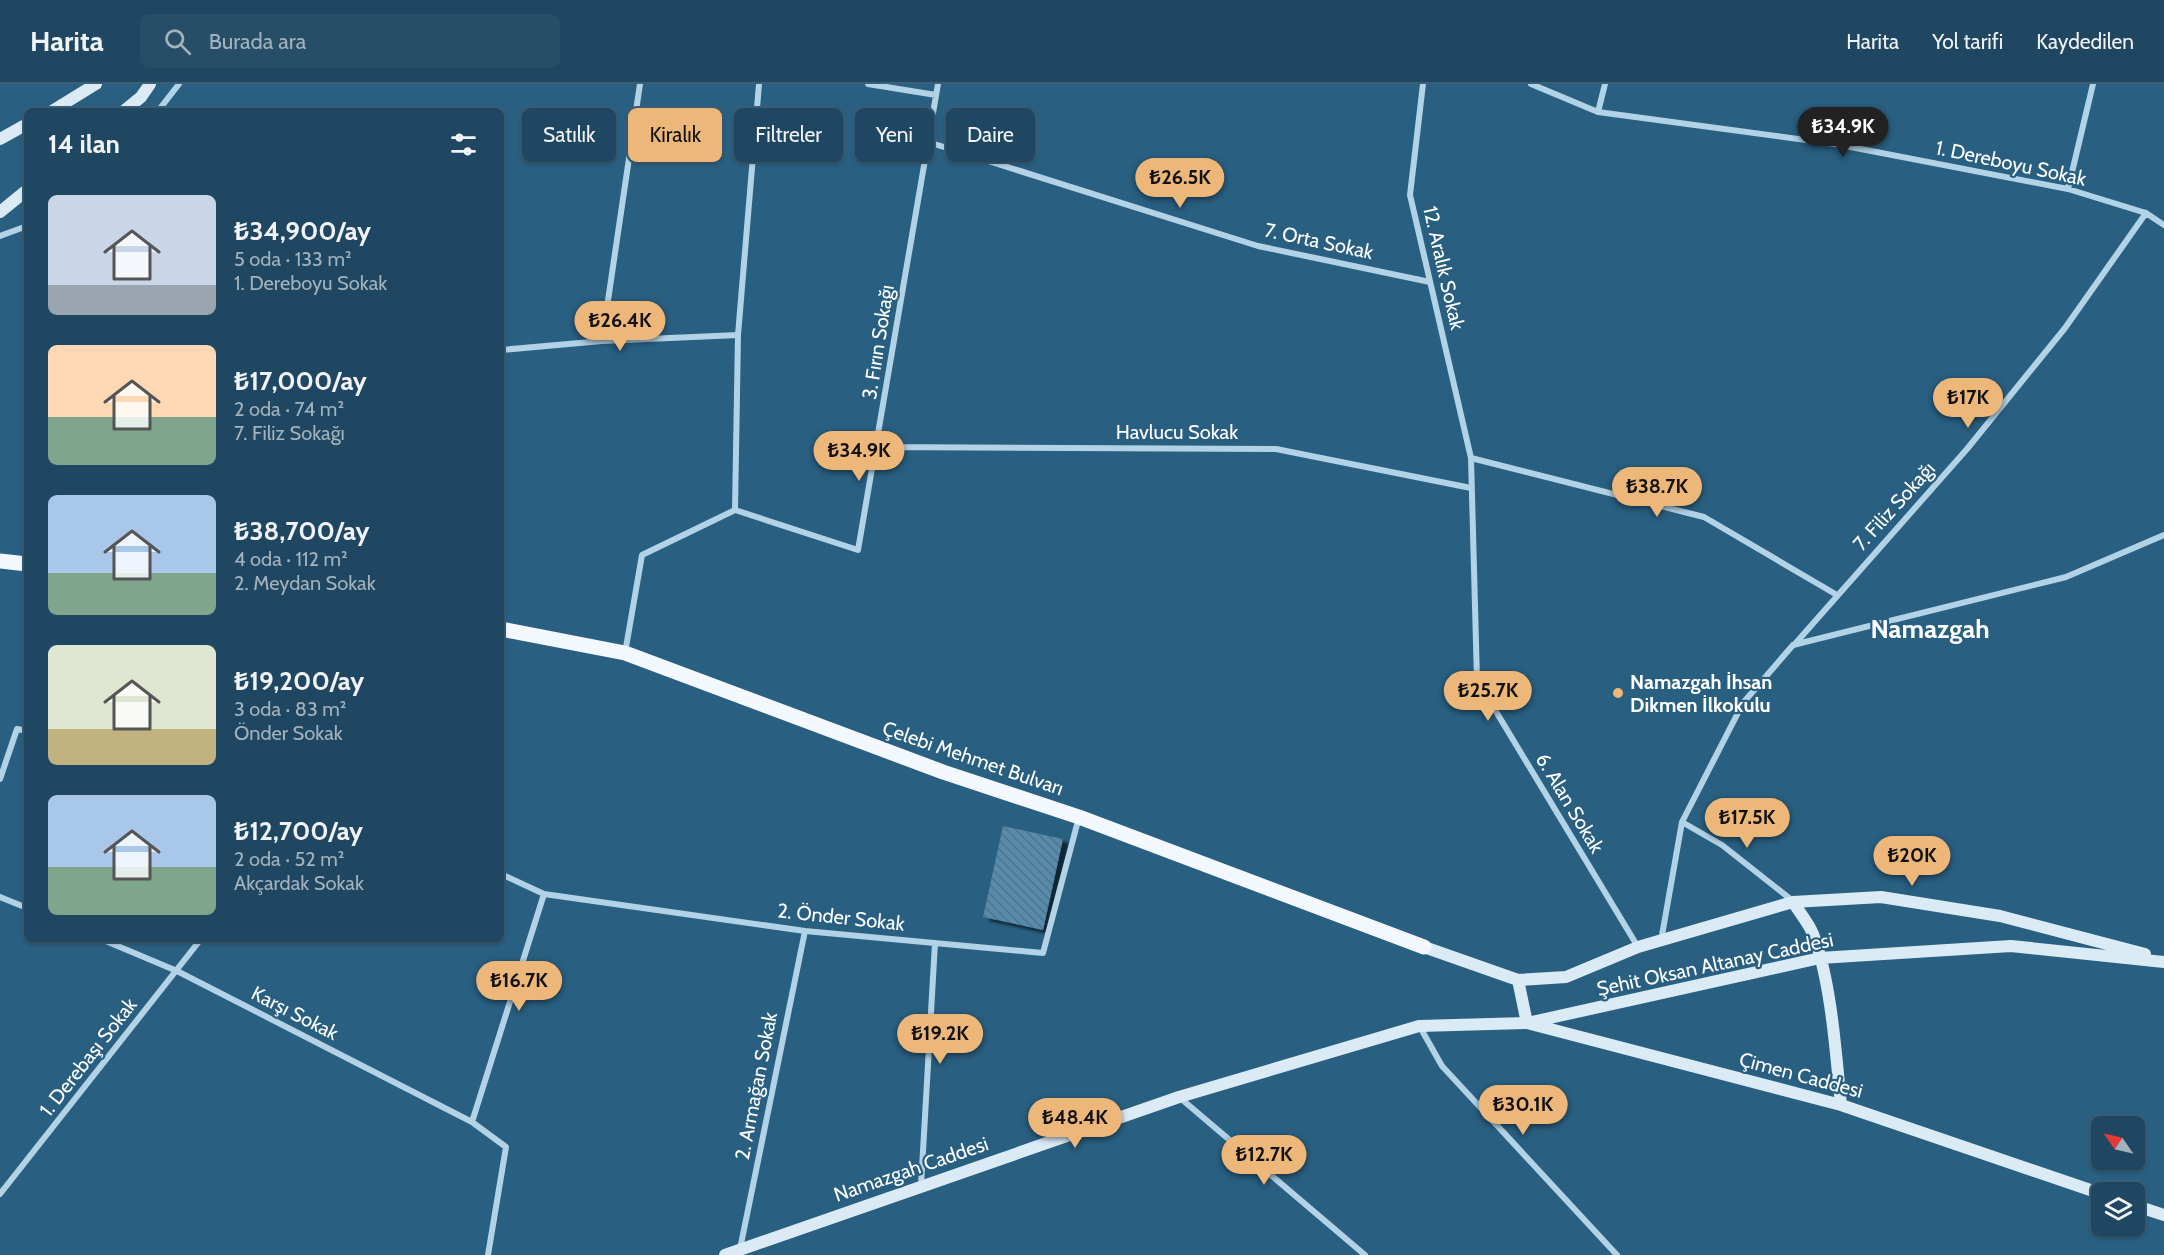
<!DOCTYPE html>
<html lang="tr">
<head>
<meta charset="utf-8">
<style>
	body { margin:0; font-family:Cabin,sans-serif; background:#274e67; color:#f1f3f6; height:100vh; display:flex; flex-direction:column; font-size:22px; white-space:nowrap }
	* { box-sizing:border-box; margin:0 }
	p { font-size:20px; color:#a1b2bd }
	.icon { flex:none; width:33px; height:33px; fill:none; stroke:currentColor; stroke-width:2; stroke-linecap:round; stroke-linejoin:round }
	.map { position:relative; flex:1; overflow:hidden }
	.details { position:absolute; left:24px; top:24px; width:480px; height:834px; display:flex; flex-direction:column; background:#1f4761; border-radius:9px; box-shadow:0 2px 4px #0004,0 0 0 2px #3c5f76 }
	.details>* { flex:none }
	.top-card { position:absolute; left:522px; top:24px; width:570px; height:54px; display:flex; gap:12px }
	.needle { width:39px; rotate:304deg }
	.fabs { position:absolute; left:2091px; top:1032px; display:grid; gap:12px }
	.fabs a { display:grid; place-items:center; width:54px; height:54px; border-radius:9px; background:#1f4761; box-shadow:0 2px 4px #0004,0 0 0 2px #3c5f76; font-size:30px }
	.price { position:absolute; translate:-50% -51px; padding:0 14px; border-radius:21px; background:#edb779; color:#111; font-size:20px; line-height:39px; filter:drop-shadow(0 2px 3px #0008) }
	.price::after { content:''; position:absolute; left:50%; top:36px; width:18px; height:14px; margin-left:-9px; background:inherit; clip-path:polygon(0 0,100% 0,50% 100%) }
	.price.current { background:#222; color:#fff }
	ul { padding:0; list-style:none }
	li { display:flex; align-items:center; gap:18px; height:150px; padding:0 24px }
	li span { display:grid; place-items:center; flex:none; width:168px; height:120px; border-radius:9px; color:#555 }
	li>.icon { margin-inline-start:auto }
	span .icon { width:72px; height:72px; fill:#fffc; stroke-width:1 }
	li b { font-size:26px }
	h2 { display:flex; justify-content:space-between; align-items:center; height:72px; padding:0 24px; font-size:26px }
	.pill { padding:0 21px; border-radius:9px; background:#1f4761; box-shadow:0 2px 4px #0004,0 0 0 2px #3c5f76; font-size:21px; line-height:54px }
	.pill.current { background:#edb779; color:#111 }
	header { display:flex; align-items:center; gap:36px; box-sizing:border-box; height:84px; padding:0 30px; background:#1f4761; border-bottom:2px solid #3c5f76 }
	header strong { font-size:28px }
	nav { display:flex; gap:33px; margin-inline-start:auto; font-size:21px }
	.search { width:420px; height:54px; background:#274e67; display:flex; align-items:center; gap:15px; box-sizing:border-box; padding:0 21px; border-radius:9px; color:#a1b2bd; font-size:22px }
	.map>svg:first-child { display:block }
</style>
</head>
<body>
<header>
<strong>Harita</strong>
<div class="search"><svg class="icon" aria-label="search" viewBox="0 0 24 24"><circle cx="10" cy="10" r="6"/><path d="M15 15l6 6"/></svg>Burada ara</div>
<nav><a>Harita</a><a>Yol tarifi</a><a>Kaydedilen</a></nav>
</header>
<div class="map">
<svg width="2164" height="1171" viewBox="0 0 2164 1171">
	<defs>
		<pattern id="building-back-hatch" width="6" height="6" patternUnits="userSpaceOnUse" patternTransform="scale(1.5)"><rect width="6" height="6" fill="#568bac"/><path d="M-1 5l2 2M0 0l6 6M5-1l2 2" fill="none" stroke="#527286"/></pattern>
		<filter id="shadow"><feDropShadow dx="6" dy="4" stdDeviation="1.5" flood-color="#0009"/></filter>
	</defs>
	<rect width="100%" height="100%" fill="#295f81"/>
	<path fill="url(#building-back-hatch)" filter="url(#shadow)" d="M1003,742L1063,755L1043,846L983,833Z"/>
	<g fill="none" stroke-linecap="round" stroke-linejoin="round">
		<path stroke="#b2d2e6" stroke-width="6" d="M868,0L936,11
			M1423,0L1410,111L1471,374L1477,596L1638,863
			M1531,0L1598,28L1835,60L2068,105L2146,129L2164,141
			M158,27L179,0
			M1598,28L1605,0
			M928,58L1258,162L1430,198
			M2068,105L2093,0
			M0,152L27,142
			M602,257L640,0
			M501,266L602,257L738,251
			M878,363L1276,365L1471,404
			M1471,374L1704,433L1837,511
			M735,426L738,251L759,0
			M1794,561L1967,365L2065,244L2146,129
			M625,569L642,471L735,426L858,466L938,0
			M0,695L17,645L27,647
			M1682,738L1722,761L1793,817
			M501,790L544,810L805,847L1043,869L1079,733
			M0,813L27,824
			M101,855L177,887L472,1038L506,1063L488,1171
			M1661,857L1682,738L1743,619L1793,561L2066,493L2164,451
			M1420,943L1442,982L1617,1171
			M1179,1013L1365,1171
			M472,1038L544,810
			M921,1102L935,859
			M0,1110L201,855
			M740,1165L805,847"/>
		<path stroke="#dbebf6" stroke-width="12" d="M52,27L96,0
			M124,27L141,13L150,0
			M0,55L27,40
			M0,128L27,106
			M1793,818C1799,828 1808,838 1813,850C1831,896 1836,970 1841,1021
			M1424,863L1518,896L1566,893L1638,863L1793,818L1881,813L2000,832L2145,870
			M1518,896L1527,939L1841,1021L2102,1110
			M2134,1121L2164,1131
			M725,1171L1179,1013L1419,942L1527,939L1820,874L2011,862L2164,878"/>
		<path stroke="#f2f8fd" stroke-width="15" d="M0,477L27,480
			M501,545L625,569L943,688L1079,733L1424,863"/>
	</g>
	<circle fill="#edb779" stroke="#295f81" stroke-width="2" cx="1618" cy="609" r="6"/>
	<g text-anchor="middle" stroke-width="4.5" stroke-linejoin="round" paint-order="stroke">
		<g font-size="20" fill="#fff" stroke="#295f81">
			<text transform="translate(2011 79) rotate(12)" y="7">1. Dereboyu Sokak</text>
			<text transform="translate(1319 157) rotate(12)" y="7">7. Orta Sokak</text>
			<text transform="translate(1444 184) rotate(77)" y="7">12. Aralık Sokak</text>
			<text transform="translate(878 258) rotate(-81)" y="7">3. Fırın Sokağı</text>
			<text x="1177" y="355">Havlucu Sokak</text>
			<text transform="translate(1894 422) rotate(-48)" y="7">7. Filiz Sokağı</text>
			<text transform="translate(973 674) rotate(19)" y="7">Çelebi Mehmet Bulvarı</text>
			<text transform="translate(1570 719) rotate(59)" y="7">6. Alan Sokak</text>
			<text transform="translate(841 833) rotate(6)" y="7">2. Önder Sokak</text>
			<text transform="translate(1715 880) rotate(-12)" y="7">Şehit Oksan Altanay Caddesi</text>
			<text transform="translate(295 929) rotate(27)" y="7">Karşı Sokak</text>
			<text transform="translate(88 973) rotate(-52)" y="7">1. Derebaşı Sokak</text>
			<text transform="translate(1801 991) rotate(15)" y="7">Çimen Caddesi</text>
			<text transform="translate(756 1002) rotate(-79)" y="7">2. Armağan Sokak</text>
			<text transform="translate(911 1085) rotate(-19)" y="7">Namazgah Caddesi</text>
		</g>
		<g font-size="20" font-weight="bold" fill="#fff" stroke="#295f81" text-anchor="start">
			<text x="1630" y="605">Namazgah İhsan<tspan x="1630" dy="23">Dikmen İlkokulu</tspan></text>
		</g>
		<g font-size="26" font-weight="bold" fill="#fff" stroke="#295f81">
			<text x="1930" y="554">Namazgah</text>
		</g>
	</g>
</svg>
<div class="fabs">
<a><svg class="needle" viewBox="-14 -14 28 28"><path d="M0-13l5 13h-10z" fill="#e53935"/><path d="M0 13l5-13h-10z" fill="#a1b2bd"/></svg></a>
<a><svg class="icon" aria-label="layers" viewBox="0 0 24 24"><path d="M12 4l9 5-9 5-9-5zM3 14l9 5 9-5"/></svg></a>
</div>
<b class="price current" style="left:1843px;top:74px">₺34.9K</b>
<b class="price" style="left:1180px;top:125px">₺26.5K</b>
<b class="price" style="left:620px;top:268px">₺26.4K</b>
<b class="price" style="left:1968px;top:345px">₺17K</b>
<b class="price" style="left:859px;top:398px">₺34.9K</b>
<b class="price" style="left:1657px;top:434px">₺38.7K</b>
<b class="price" style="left:1488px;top:638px">₺25.7K</b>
<b class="price" style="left:1747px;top:765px">₺17.5K</b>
<b class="price" style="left:1912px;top:803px">₺20K</b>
<b class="price" style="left:519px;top:928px">₺16.7K</b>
<b class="price" style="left:940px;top:981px">₺19.2K</b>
<b class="price" style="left:1523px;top:1052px">₺30.1K</b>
<b class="price" style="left:1075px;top:1065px">₺48.4K</b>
<b class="price" style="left:1264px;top:1102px">₺12.7K</b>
<div class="top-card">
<a class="pill">Satılık</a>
<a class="pill current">Kiralık</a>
<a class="pill">Filtreler</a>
<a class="pill">Yeni</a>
<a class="pill">Daire</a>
</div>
<section class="details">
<h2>14 ilan<svg class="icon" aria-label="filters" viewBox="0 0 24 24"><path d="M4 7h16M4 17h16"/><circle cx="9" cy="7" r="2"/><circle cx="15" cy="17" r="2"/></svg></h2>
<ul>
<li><span style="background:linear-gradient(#c9d6e8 75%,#9aa5b1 0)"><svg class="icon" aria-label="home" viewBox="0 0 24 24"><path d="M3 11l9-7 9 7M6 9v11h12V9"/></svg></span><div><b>₺34,900/ay</b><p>5 oda · 133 m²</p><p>1. Dereboyu Sokak</p></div></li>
<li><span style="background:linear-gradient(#ffd9b3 60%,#7fa58c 0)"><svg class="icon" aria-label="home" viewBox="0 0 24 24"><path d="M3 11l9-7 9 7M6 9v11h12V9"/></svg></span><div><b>₺17,000/ay</b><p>2 oda · 74 m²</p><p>7. Filiz Sokağı</p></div></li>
<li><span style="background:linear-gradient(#a9c7e8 65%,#7fa58c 0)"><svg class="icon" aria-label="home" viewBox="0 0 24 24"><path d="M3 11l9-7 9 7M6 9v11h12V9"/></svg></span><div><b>₺38,700/ay</b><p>4 oda · 112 m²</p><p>2. Meydan Sokak</p></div></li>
<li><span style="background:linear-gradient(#dfe7d0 70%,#c2b280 0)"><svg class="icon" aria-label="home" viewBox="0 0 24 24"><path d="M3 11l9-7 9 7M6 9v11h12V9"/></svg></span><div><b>₺19,200/ay</b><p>3 oda · 83 m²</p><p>Önder Sokak</p></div></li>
<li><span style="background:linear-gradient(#a9c7e8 60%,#7fa58c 0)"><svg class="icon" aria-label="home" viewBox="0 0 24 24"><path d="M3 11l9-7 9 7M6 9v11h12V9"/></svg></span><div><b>₺12,700/ay</b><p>2 oda · 52 m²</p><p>Akçardak Sokak</p></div></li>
</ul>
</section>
</div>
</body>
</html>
